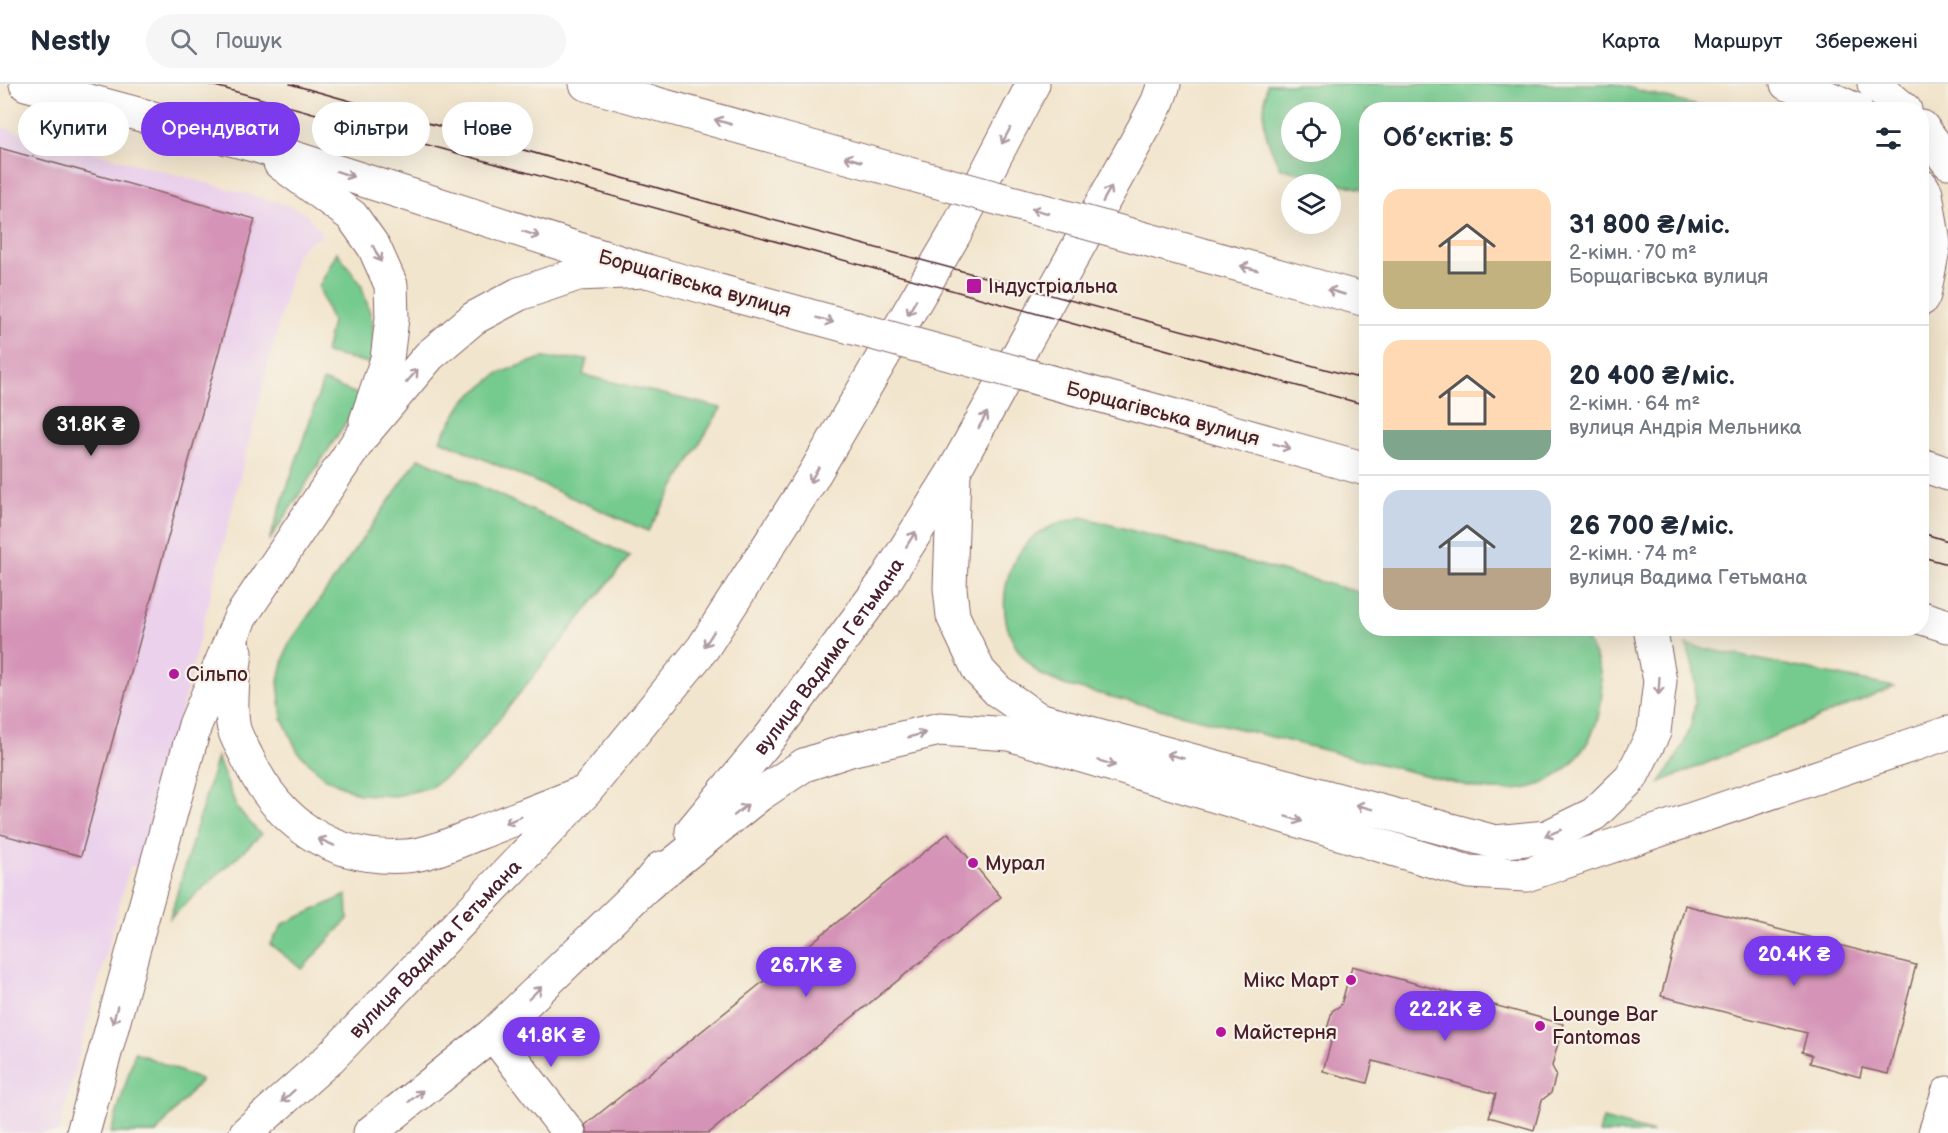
<!DOCTYPE html>
<html lang="uk">
<head>
<meta charset="utf-8">
<style>
	body { margin:0; font-family:"Balsamiq Sans",sans-serif; background:#f6f6f7; color:#1f2937; height:100vh; display:flex; flex-direction:column; font-size:22px; white-space:nowrap }
	* { box-sizing:border-box; margin:0 }
	p { font-size:20px; color:#747a83 }
	.icon { flex:none; width:33px; height:33px; fill:none; stroke:currentColor; stroke-width:2; stroke-linecap:round; stroke-linejoin:round }
	.map { position:relative; flex:1; overflow:hidden }
	.panel { position:absolute; left:1359px; top:18px; width:570px; height:534px; display:flex; flex-direction:column; background:#fff; border-radius:24px; box-shadow:0 6px 24px #0002 }
	.panel>* { flex:none }
	.banner { position:absolute; left:18px; top:18px; width:570px; height:54px; display:flex; gap:12px }
	.buttons { position:absolute; left:1281px; top:18px; display:grid; gap:12px }
	.buttons a { display:grid; place-items:center; width:60px; height:60px; border-radius:50%; background:#fff; box-shadow:0 6px 24px #0002; font-size:30px }
	.price { position:absolute; translate:-50% -51px; padding:0 14px; border-radius:21px; background:#7c3aed; color:#fff; font-size:20px; line-height:39px; filter:drop-shadow(0 2px 3px #0008) }
	.price::after { content:''; position:absolute; left:50%; top:36px; width:18px; height:14px; margin-left:-9px; background:inherit; clip-path:polygon(0 0,100% 0,50% 100%) }
	.price.current { background:#222; color:#fff }
	ul { padding:0; list-style:none }
	li { display:flex; align-items:center; gap:18px; height:150px; padding:0 24px }
	li+li { border-top:2px solid #e0e1e3 }
	li span { display:grid; place-items:center; flex:none; width:168px; height:120px; border-radius:18px; color:#555 }
	li>.icon { margin-inline-start:auto }
	span .icon { width:72px; height:72px; fill:#fffc; stroke-width:1 }
	li b { font-size:26px }
	h2 { display:flex; justify-content:space-between; align-items:center; height:72px; padding:0 24px; font-size:26px }
	.tag { padding:0 21px; border-radius:27px; background:#fff; box-shadow:0 6px 24px #0002; font-size:21px; line-height:54px }
	.tag.current { background:#7c3aed; color:#fff }
	header { display:flex; align-items:center; gap:36px; box-sizing:border-box; height:84px; padding:0 30px; background:#fff; border-bottom:2px solid #e0e1e3 }
	header strong { font-size:28px }
	nav { display:flex; gap:33px; margin-inline-start:auto; font-size:21px }
	.search { width:420px; height:54px; background:#f6f6f7; display:flex; align-items:center; gap:15px; box-sizing:border-box; padding:0 21px; border-radius:33px; color:#747a83; font-size:22px }
	.map>svg:first-child { display:block }
</style>
</head>
<body>
<header>
<strong>Nestly</strong>
<div class="search"><svg class="icon" aria-label="search" viewBox="0 0 24 24"><circle cx="10" cy="10" r="6"/><path d="M15 15l6 6"/></svg>Пошук</div>
<nav><a>Карта</a><a>Маршрут</a><a>Збережені</a></nav>
</header>
<div class="map">
<svg width="1948" height="1049" viewBox="0 0 1948 1049">
	<rect width="100%" height="100%" fill="#f7f3e8"/>
	<filter id="ink" filterUnits="userSpaceOnUse"><feTurbulence type="fractalNoise" baseFrequency=".0167" numOctaves="2"/><feDisplacementMap in="SourceGraphic" scale="12" xChannelSelector="R" yChannelSelector="G"/><feConvolveMatrix kernelMatrix="1 2 1 2 8 2 1 2 1" color-interpolation-filters="sRGB"/></filter>
	<filter id="wash" filterUnits="userSpaceOnUse"><feTurbulence type="fractalNoise" baseFrequency=".008" numOctaves="4" result="noise"/><feDisplacementMap in="SourceGraphic" scale="24" xChannelSelector="R" yChannelSelector="G"/><feGaussianBlur stdDeviation="1.35" result="paint"/><feColorMatrix in="noise" values="0 0 0 0 0 0 0 0 0 0 0 0 0 0 0 0 0 1.4 0 .05"/><feComposite in="paint" operator="in"/></filter>
	<g filter="url(#wash)">
		<rect width="100%" height="100%" fill="#f2e5cd"/>
		<path fill="#ebd1ec" d="M0,43L280,119L302,127L320,146L321,154L310,157L296,171L142,784L130,781L58,1049H0Z"/>
		<path fill="#74ca8e" stroke="#5f745c" stroke-width="1.5" fill-rule="evenodd" d="M1267,0H1615L1708,25L1366,26V106L1280,84C1263,49 1261,38 1267,0ZM1292,28H1330V68H1292Z
			M337,168L361,200L373,239V280L325,269L332,238L319,203Z
			M542,274L587,275L583,291L721,324L648,447L440,356L464,317L499,289Z
			M323,297L363,312L269,457Z
			M419,374L630,472L462,681L431,703L396,712L359,710L325,694L298,668L282,634L278,598L288,561Z
			M1082,433L1366,510V544L1577,545C1622,590 1602,668 1548,697C1527,708 1503,707 1480,705L1064,601C1056,597 1047,594 1039,589C1034,586 1030,580 1026,576C996,543 998,491 1028,458C1042,443 1063,438 1082,433Z
			M1687,561L1894,603L1660,698C1683,666 1698,639 1695,598C1695,586 1690,573 1687,561Z
			M217,673L237,724L261,751L170,834Z
			M347,811L348,835L302,885L270,860L283,840Z
			M135,968L201,996L156,1049H111Z
			M1603,1035L1653,1049H1599Z"/>
		<g id="blocks">
			<path fill="#d594b7" d="M0,64L255,135L81,772L0,750Z
				M948,749L1001,813L709,1049H587L585,1041Z
				M1685,821L1916,881L1888,990L1862,984L1860,993L1810,979L1812,971L1802,968L1807,949L1661,912Z
				M1352,882L1563,940L1552,982L1556,991L1551,1009L1542,1016L1534,1046L1489,1033L1496,1010L1373,977L1367,999L1323,987L1331,958L1326,949L1332,927L1341,921Z"/>
		</g>
	</g>
	<g filter="url(#ink)">
		<use href="#blocks" fill-opacity="0" stroke="#856464" stroke-width="1.5"/>
		<g fill="none" stroke-linecap="round" stroke-linejoin="round">
			<g stroke="#856464" stroke-width="35">
				<path id="street" d="M493,950L569,1049
					M1935,1049L1948,1009"/>
			</g>
			<g stroke="#856464" stroke-width="35">
				<g id="primary">
					<path d="M26,0L257,62L647,187L708,204"/>
					<path d="M586,0L779,54"/>
					<path d="M1787,0L1816,8L1856,26"/>
					<path d="M1874,0L1905,26"/>
					<path d="M1922,43L1948,78"/>
					<path d="M280,79L352,132L374,163L391,201L392,234L387,275L366,337"/>
					<path d="M1922,102L1926,109L1934,160L1924,211L1922,215"/>
					<path d="M1305,199L1366,216"/>
					<path d="M1226,346L1366,385"/>
					<path d="M1922,381L1948,390"/>
					<path d="M954,389L950,504L953,532L979,587L998,607L1038,635L1495,758L1547,753L1594,730L1631,694L1654,648L1660,597L1650,544"/>
					<path d="M1922,534L1948,542"/>
					<path d="M236,568C233,591 230,617 233,640C234,651 243,664 247,673C278,739 332,777 406,772C431,770 456,758 479,749C512,736 544,724 576,711"/>
					<path id="s1" d="M692,747L771,652L884,499L954,387L1145,42L1158,17L1164,0"/>
					<path d="M646,802L759,711L804,681L850,666L940,645L1009,650L1469,788L1526,791L1948,649"/>
					<path d="M83,1049L195,641L240,534L361,353L429,272L474,234L519,210L578,190L647,187"/>
					<path id="s2" d="M246,1049L330,974L586,707L703,564L812,394L954,151L1033,0"/>
					<path d="M370,1049L493,950L646,802L661,784"/>
				</g>
			</g>
			<use href="#street" stroke="#fff" stroke-width="33"/>
			<use href="#primary" stroke="#fff" stroke-width="33"/>
			<path stroke="#4a1f2b" stroke-width="1.5" d="M208,0L1366,321
				M290,0L743,128L1366,296
				M1922,449L1948,457
				M1922,473L1948,480"/>
			<g stroke="#856464" stroke-width="35" stroke-linecap="butt">
				<path id="primary-bridge" d="M779,54L1305,199
					M708,204L1226,346"/>
			</g>
			<use href="#primary-bridge" stroke="#fff" stroke-width="33"/>
		</g>
		<defs><path id="oneway-shaft" d="M-6 0H5M1.5-3L5.5 0L1.5 3" fill="none" stroke-width="1.6" stroke-linecap="round" stroke-linejoin="round" transform="scale(1.5)"/></defs>
		<g stroke="#ae9aa0">
			<use href="#oneway-shaft" transform="translate(723 38) rotate(-164)"/>
			<use href="#oneway-shaft" transform="translate(1006 52) rotate(118)"/>
			<use href="#oneway-shaft" transform="translate(853 75) rotate(-164)"/>
			<use href="#oneway-shaft" transform="translate(345 90) rotate(18)"/>
			<use href="#oneway-shaft" transform="translate(1107 110) rotate(-61)"/>
			<use href="#oneway-shaft" transform="translate(1040 127) rotate(-165)"/>
			<use href="#oneway-shaft" transform="translate(531 150) rotate(18)"/>
			<use href="#oneway-shaft" transform="translate(377 170) rotate(64)"/>
			<use href="#oneway-shaft" transform="translate(1249 184) rotate(-165)"/>
			<use href="#oneway-shaft" transform="translate(1336 208) rotate(-164)"/>
			<use href="#oneway-shaft" transform="translate(912 223) rotate(120)"/>
			<use href="#oneway-shaft" transform="translate(825 236) rotate(15)"/>
			<use href="#oneway-shaft" transform="translate(412 292) rotate(-49)"/>
			<use href="#oneway-shaft" transform="translate(983 336) rotate(-61)"/>
			<use href="#oneway-shaft" transform="translate(1282 362) rotate(15)"/>
			<use href="#oneway-shaft" transform="translate(814 391) rotate(121)"/>
			<use href="#oneway-shaft" transform="translate(911 455) rotate(-58)"/>
			<use href="#oneway-shaft" transform="translate(709 555) rotate(123)"/>
			<use href="#oneway-shaft" transform="translate(1659 602) rotate(93)"/>
			<use href="#oneway-shaft" transform="translate(917 651) rotate(-15)"/>
			<use href="#oneway-shaft" transform="translate(1175 672) rotate(-165)"/>
			<use href="#oneway-shaft" transform="translate(1107 679) rotate(17)"/>
			<use href="#oneway-shaft" transform="translate(1364 723) rotate(-165)"/>
			<use href="#oneway-shaft" transform="translate(741 726) rotate(-39)"/>
			<use href="#oneway-shaft" transform="translate(1294 735) rotate(17)"/>
			<use href="#oneway-shaft" transform="translate(513 736) rotate(158)"/>
			<use href="#oneway-shaft" transform="translate(1553 749) rotate(158)"/>
			<use href="#oneway-shaft" transform="translate(326 758) rotate(-156)"/>
			<use href="#oneway-shaft" transform="translate(535 909) rotate(-44)"/>
			<use href="#oneway-shaft" transform="translate(115 931) rotate(105)"/>
			<use href="#oneway-shaft" transform="translate(288 1012) rotate(138)"/>
			<use href="#oneway-shaft" transform="translate(416 1012) rotate(-39)"/>
		</g>
	</g>
	<g fill="#b5179e" stroke="#f7f3e8" stroke-width="2">
		<rect x="966" y="194" width="16" height="16" rx="3"/>
		<circle cx="174" cy="590" r="6"/>
		<circle cx="973" cy="779" r="6"/>
		<circle cx="1351" cy="896" r="6"/>
		<circle cx="1540" cy="942" r="6"/>
		<circle cx="1221" cy="948" r="6"/>
	</g>
	<g text-anchor="middle" stroke-width="4.5" stroke-linejoin="round" paint-order="stroke">
		<g font-size="20" fill="#4a1f2b" stroke="#f7f3e8">
			<text transform="translate(695 199) rotate(16)" y="7">Борщагівська вулиця</text>
			<text transform="translate(1163 329) rotate(15)" y="7">Борщагівська вулиця</text>
			<text dy="7" stroke="none"><textPath href="#s1" startOffset="222">вулиця Вадима Гетьмана</textPath></text>
			<text dy="7" stroke="none"><textPath href="#s2" startOffset="264">вулиця Вадима Гетьмана</textPath></text>
		</g>
		<g font-size="20" fill="#4a1f2b" stroke="#f7f3e8" text-anchor="start">
			<text x="988" y="209">Індустріальна</text>
			<text x="186" y="597">Сільпо</text>
			<text x="985" y="786">Мурал</text>
			<text x="1339" y="903" text-anchor="end">Мікс Март</text>
			<text x="1552" y="937">Lounge Bar<tspan x="1552" dy="23">Fantomas</tspan></text>
			<text x="1233" y="955">Майстерня</text>
		</g>
	</g>
</svg>
<div class="buttons">
<a><svg class="icon" aria-label="locate" viewBox="0 0 24 24"><circle cx="12" cy="12" r="6"/><path d="M12 2v4M12 18v4M2 12h4M18 12h4"/></svg></a>
<a><svg class="icon" aria-label="layers" viewBox="0 0 24 24"><path d="M12 4l9 5-9 5-9-5zM3 14l9 5 9-5"/></svg></a>
</div>
<b class="price current" style="left:91px;top:373px">31.8K ₴</b>
<b class="price" style="left:1794px;top:903px">20.4K ₴</b>
<b class="price" style="left:806px;top:914px">26.7K ₴</b>
<b class="price" style="left:1445px;top:958px">22.2K ₴</b>
<b class="price" style="left:551px;top:984px">41.8K ₴</b>
<div class="banner">
<a class="tag">Купити</a>
<a class="tag current">Орендувати</a>
<a class="tag">Фільтри</a>
<a class="tag">Нове</a>
</div>
<section class="panel">
<h2>Об’єктів: 5<svg class="icon" aria-label="filters" viewBox="0 0 24 24"><path d="M4 7h16M4 17h16"/><circle cx="9" cy="7" r="2"/><circle cx="15" cy="17" r="2"/></svg></h2>
<ul>
<li><span style="background:linear-gradient(#ffd9b3 60%,#c2b280 0)"><svg class="icon" aria-label="home" viewBox="0 0 24 24"><path d="M3 11l9-7 9 7M6 9v11h12V9"/></svg></span><div><b>31 800 ₴/міс.</b><p>2-кімн. · 70 m²</p><p>Борщагівська вулиця</p></div></li>
<li><span style="background:linear-gradient(#ffd9b3 75%,#7fa58c 0)"><svg class="icon" aria-label="home" viewBox="0 0 24 24"><path d="M3 11l9-7 9 7M6 9v11h12V9"/></svg></span><div><b>20 400 ₴/міс.</b><p>2-кімн. · 64 m²</p><p>вулиця Андрія Мельника</p></div></li>
<li><span style="background:linear-gradient(#c9d6e8 65%,#b9a48a 0)"><svg class="icon" aria-label="home" viewBox="0 0 24 24"><path d="M3 11l9-7 9 7M6 9v11h12V9"/></svg></span><div><b>26 700 ₴/міс.</b><p>2-кімн. · 74 m²</p><p>вулиця Вадима Гетьмана</p></div></li>
</ul>
</section>
</div>
</body>
</html>
